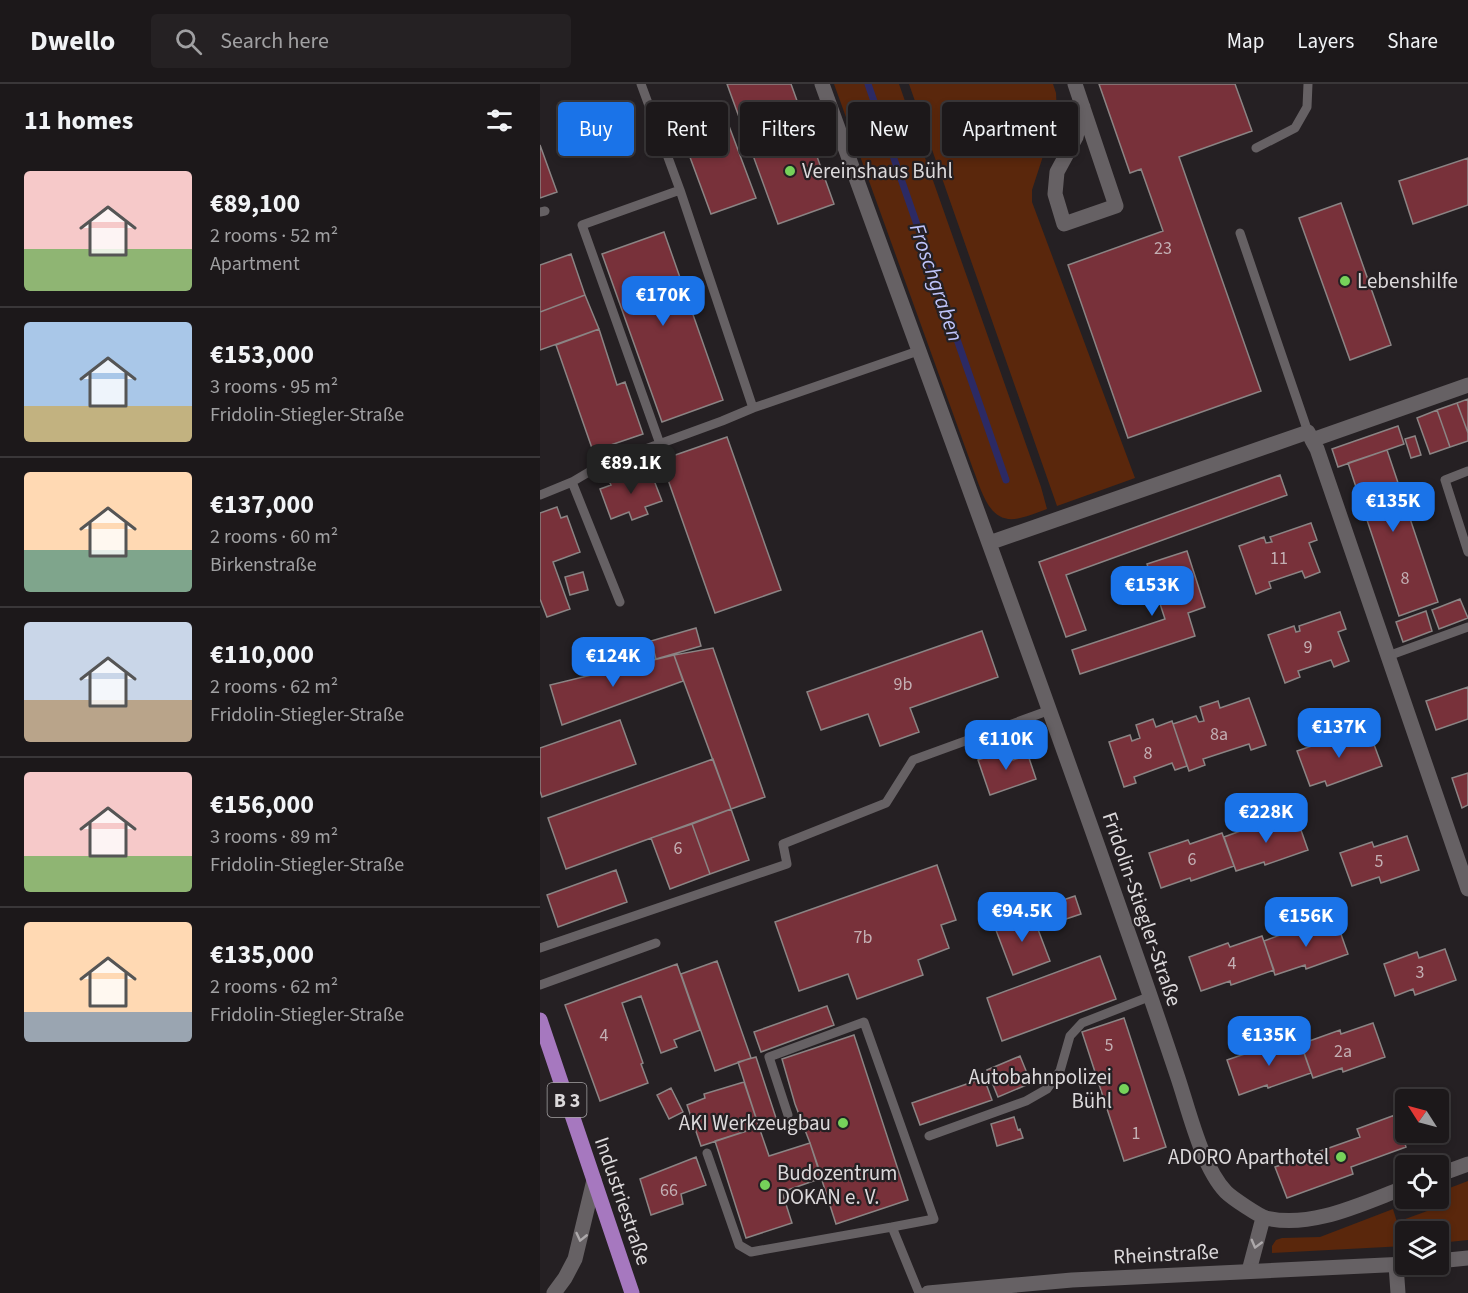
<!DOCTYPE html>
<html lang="en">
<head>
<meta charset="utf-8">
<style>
	body { margin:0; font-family:"Source Sans 3",sans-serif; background:#252123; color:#f1f3f6; height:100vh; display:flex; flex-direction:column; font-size:22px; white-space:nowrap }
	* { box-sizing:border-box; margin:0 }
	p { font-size:20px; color:#a0a0a2 }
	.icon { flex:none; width:33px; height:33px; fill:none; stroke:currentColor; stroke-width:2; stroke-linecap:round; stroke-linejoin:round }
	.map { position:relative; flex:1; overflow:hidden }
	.drawer { display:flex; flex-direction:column; background:#1c181a; width:540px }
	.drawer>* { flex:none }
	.hud { position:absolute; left:18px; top:18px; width:570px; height:54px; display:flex; gap:12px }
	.needle { width:39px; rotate:306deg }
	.fabs { position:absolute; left:855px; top:1005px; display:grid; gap:12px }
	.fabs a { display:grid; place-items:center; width:54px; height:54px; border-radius:6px; background:#1c181a; box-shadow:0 3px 9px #0003,0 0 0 2px #3a3739; font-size:30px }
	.price { position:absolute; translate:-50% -51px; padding:0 14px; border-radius:12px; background:#1a73e8; color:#fff; font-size:20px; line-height:39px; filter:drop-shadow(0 2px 3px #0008) }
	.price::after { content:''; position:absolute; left:50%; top:36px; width:18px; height:14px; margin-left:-9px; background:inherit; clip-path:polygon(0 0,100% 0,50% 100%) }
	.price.selected { background:#222; color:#fff }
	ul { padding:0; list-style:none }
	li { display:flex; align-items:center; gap:18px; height:150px; padding:0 24px }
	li+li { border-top:2px solid #3a3739 }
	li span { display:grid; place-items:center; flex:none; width:168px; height:120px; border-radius:6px; color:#555 }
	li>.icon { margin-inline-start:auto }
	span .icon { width:72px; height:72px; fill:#fffc; stroke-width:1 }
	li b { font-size:26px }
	h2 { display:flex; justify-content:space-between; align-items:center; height:72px; padding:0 24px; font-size:26px }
	.chip { padding:0 21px; border-radius:6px; background:#1c181a; box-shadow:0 3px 9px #0003,0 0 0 2px #3a3739; font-size:21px; line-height:54px }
	.chip.selected { background:#1a73e8; color:#fff }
	header { display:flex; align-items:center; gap:36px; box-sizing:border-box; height:84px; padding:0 30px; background:#1c181a; border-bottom:2px solid #3a3739 }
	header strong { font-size:28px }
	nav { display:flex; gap:33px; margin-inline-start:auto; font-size:21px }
	.search { width:420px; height:54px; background:#252123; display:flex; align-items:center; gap:15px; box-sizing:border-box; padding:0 21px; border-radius:6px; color:#a0a0a2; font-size:22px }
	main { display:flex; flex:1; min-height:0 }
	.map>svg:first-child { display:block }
</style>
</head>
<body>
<header>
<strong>Dwello</strong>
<div class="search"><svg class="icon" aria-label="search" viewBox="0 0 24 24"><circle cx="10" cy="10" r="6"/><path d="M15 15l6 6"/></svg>Search here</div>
<nav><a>Map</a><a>Layers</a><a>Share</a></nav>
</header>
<main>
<section class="drawer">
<h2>11 homes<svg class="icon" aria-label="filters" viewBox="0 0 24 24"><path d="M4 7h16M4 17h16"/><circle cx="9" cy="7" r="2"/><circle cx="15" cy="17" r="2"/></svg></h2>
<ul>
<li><span style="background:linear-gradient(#f6c9c9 65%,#8fb573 0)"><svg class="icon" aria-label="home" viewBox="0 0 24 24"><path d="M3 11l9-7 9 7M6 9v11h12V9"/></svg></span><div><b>€89,100</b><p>2 rooms · 52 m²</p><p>Apartment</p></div></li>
<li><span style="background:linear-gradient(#a9c7e8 70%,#c2b280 0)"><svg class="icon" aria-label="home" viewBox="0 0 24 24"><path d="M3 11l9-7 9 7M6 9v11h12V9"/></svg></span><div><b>€153,000</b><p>3 rooms · 95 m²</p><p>Fridolin-Stiegler-Straße</p></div></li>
<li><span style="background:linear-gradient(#ffd9b3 65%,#7fa58c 0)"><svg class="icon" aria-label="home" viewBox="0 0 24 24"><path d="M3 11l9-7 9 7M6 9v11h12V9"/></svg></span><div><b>€137,000</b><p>2 rooms · 60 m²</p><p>Birkenstraße</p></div></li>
<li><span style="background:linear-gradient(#c9d6e8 65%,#b9a48a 0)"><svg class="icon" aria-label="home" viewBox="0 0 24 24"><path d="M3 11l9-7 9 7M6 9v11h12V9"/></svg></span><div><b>€110,000</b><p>2 rooms · 62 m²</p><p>Fridolin-Stiegler-Straße</p></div></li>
<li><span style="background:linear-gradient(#f6c9c9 70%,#8fb573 0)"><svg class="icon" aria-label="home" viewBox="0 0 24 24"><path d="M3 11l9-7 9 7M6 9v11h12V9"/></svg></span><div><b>€156,000</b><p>3 rooms · 89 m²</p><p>Fridolin-Stiegler-Straße</p></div></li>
<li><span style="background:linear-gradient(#ffd9b3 75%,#9aa5b1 0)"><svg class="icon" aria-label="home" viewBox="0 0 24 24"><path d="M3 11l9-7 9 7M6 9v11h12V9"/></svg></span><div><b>€135,000</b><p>2 rooms · 62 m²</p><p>Fridolin-Stiegler-Straße</p></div></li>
</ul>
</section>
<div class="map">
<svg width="928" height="1209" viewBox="0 0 928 1209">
	<rect width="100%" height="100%" fill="#252023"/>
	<path fill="#5a270c" d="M294,0H359L501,403L507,425C498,428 489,432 480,434C449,442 442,407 433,385Z
		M369,0H513L516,9L517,29L492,106V118L595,394L517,422Z
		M928,1097V1156L899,1159L898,1148H866L865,1162L732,1169V1162L736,1156L742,1154L780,1153L853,1125L857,1138L890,1126L886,1115L898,1114L899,1108Z"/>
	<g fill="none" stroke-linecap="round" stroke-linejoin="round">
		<path stroke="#2c2a64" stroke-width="7" d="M328,0L466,396"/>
	</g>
	<path fill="#78313a" stroke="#8b8484" stroke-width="1.5" d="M187,0H251L294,120L238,140Z
		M559,0H695L712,47L639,73L721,307L588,354L528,181L623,147L601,85L590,89Z
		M189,42L216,114L171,130L144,57Z
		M0,61L17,108L0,114Z
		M928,74V121L873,140L859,97Z
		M801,119L851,261L810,276L759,134Z
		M124,148L183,316L122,338L62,170Z
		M31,170L45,211L0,228V181Z
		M45,211L59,245L0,266V228Z
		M59,245L77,301L85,298L103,350L53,367L16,261Z
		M928,315V349L917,319Z
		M917,319L928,349V357L910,363L897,326Z
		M897,326L910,363L890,370L877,334Z
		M858,342L864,360L798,383L792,365Z
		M875,352L881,371L871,374L865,355Z
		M187,353L241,506L175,529L121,376Z
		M847,366L898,518L859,532L808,379Z
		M110,386L122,417L105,423L108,430L92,436L89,428L71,435L60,405L71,401L69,397L90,390L92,393Z
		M740,391L747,411L526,491L546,546L526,553L499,478Z
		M17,423L21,434L27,432L40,468L13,478L30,525L7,533L0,515V429Z
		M771,439L777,456L769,459L780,488L765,494L762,487L729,498L731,504L716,510L699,462L724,453L726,459L732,458L730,453Z
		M647,467L665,523L648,529L655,552L540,590L532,566L625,535L607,480Z
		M43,488L48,506L30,511L25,493Z
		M920,515L928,534L899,545L892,526Z
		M886,527L892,547L863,558L856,538Z
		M800,528L806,545L798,548L809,577L794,583L791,576L758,587L760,593L745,599L728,551L754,542L756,548L760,547L759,542Z
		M156,544L161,562L116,575L111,557Z
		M442,547L458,593L370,624L379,648L340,662L328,630L281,646L267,608Z
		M104,560L108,578L49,591L45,574Z
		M173,564L225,713L191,725L134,571Z
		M134,571L143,597L22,641L10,601Z
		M928,603V635L896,646L886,617Z
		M709,614L726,661L711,666L709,660L663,675L665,681L649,687L633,640L656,632L659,638L664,637L660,623L678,617L680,624Z
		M613,635L616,643L632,637L647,682L635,686L632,679L594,693L596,699L584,703L569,658L590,651L592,657L600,654L596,641Z
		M80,636L96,680L2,713L0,707V664Z
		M829,647L842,682L787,702L785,697L770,702L757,667L798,653L799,658Z
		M469,665L473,676L488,671L496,695L450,711L438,676Z
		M173,675L191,725L26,785L8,734Z
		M928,689V721L922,724L912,694Z
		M191,725L209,776L170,790L152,740Z
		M756,732L768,766L725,781L724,778L696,787L684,753L722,739L724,744Z
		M152,740L170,790L130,805L111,754Z
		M682,749L694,782L651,797L650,794L621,804L609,769L648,756L650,760Z
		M867,752L879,786L841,799L839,793L812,802L800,769L832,758L834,763Z
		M397,781L416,836L401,841L409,864L378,876L383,891L317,915L308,890L259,907L235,838Z
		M76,786L87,818L18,843L7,811Z
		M535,812L541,830L523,836L517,818Z
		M491,827L510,877L473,891L454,841Z
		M796,836L808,870L766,885L765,881L735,891L724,857L762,843L764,847Z
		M722,852L734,886L691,901L690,897L661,907L649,873L688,859L690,863Z
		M905,865L916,896L875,911L873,905L855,912L844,880L877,868L879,874Z
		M560,872L576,915L462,957L447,914Z
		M177,877L211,974L175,987L141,890Z
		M137,880L160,946L134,956L137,963L121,969L101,912L82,919L103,979L101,980L108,999L60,1017L25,921Z
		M287,922L294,941L221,968L214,948Z
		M584,934L626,1063L584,1077L542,948Z
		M833,939L845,973L803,988L802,984L773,994L761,960L800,946L801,950Z
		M314,951L368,1116L296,1140L270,1059L255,1020L242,975Z
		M759,955L771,989L728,1004L727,1001L699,1011L687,976L725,963L727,967Z
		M480,972L491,999L458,1013L447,986Z
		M216,973L237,1037L219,1043L198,978Z
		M444,994L452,1016L380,1041L372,1019Z
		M204,998L219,1043L161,1062L147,1021L165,1014L164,1010Z
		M131,1004L143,1028L129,1035L117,1011Z
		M855,1031L866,1063L811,1083L813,1090L747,1114L735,1083L820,1053L817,1045Z
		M474,1033L478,1046L480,1045L483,1054L457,1062L451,1040Z
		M219,1043L229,1072L270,1059L282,1094L242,1108L252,1139L206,1154L175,1057Z
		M156,1073L166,1101L141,1110L143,1120L111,1131L100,1095Z"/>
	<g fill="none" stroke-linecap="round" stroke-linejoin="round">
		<path stroke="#666164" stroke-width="9" d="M101,0L140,106L213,324
			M716,64L755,44L767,23L768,0
			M0,128L5,127
			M700,149L768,348
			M120,360L42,141L140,106
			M928,387L905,396L928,468
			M32,398L80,518
			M0,411L32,398L59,382L182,337L213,324L378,267
			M848,572L928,543
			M0,864L247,780L243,760L346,719L373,676L510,626
			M0,901L116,859
			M248,1031L229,973L324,938L394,1135L352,1143
			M389,1052L486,1017L507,1005L520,987L530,952L542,939L611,912
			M167,1069L199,1161L211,1168L352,1143L379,1209"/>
		<path stroke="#666164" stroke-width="15" d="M282,0C382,277 485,553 582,831C601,885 620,940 638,994C649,1027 662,1083 686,1108C692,1114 719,1132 726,1134C772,1145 823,1119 866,1103
			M535,0L576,122L524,140L515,110L517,88L536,53L543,23
			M772,356L777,365L928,805
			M449,459L768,348L772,356L928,301
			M898,1091L928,1080
			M856,1181L858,1209
			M709,1187L723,1134"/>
		<path stroke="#666164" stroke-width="15" d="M898,1177L928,1174
			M14,1209L25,1194L35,1175L54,1096
			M388,1209L532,1196L866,1180"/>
		<path stroke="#a678bf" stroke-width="15" d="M0,936L92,1209"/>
	</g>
	<defs><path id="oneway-chevron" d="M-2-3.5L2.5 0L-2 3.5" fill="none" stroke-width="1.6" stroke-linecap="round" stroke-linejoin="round" transform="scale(1.5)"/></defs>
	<g stroke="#ada9ab">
		<use href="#oneway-chevron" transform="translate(41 1153) rotate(103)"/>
		<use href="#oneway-chevron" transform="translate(716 1160) rotate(105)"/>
	</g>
	<g fill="#76d25a" stroke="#252023" stroke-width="2">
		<circle cx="250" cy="87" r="6"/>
		<circle cx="805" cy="197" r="6"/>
		<circle cx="584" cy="1005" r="6"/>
		<circle cx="303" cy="1039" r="6"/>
		<circle cx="801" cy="1073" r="6"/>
		<circle cx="225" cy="1101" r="6"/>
	</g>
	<g text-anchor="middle" stroke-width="4.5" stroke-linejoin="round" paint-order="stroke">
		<g font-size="18" fill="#c3afb3">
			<text x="623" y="170">23</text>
			<text x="739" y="480">11</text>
			<text x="865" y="500">8</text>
			<text x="768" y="569">9</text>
			<text x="363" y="606">9b</text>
			<text x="679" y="656">8a</text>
			<text x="608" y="675">8</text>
			<text x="138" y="770">6</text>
			<text x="652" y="781">6</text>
			<text x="839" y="783">5</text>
			<text x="323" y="859">7b</text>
			<text x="692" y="885">4</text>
			<text x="880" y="894">3</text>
			<text x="64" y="957">4</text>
			<text x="569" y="967">5</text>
			<text x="803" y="973">2a</text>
			<text x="596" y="1055">1</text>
			<text x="129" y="1112">66</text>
		</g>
		<rect fill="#252023" stroke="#a5a2a4" stroke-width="1.5" x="7.5" y="999" width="39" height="34" rx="4.5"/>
		<g font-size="20" font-weight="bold" fill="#dcd9db">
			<text x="27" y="1023">B 3</text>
		</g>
		<g font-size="21" fill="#dcd9db" stroke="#252023" text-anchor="start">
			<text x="262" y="94">Vereinshaus Bühl</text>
			<text x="817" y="204">Lebenshilfe</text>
			<text x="572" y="1000" text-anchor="end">Autobahnpolizei<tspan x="572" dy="24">Bühl</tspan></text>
			<text x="291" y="1046" text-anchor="end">AKI Werkzeugbau</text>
			<text x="789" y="1080" text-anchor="end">ADORO Aparthotel</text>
			<text x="237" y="1096">Budozentrum<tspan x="237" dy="24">DOKAN e. V.</tspan></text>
		</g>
		<g font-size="21" fill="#dcd9db" stroke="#252023">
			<text transform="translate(602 825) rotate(71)" y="7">Fridolin-Stiegler-Straße</text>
			<text transform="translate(83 1117) rotate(71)" y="7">Industriestraße</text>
			<text transform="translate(626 1170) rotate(-3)" y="7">Rheinstraße</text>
		</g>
		<g font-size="22" font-style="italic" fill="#bfc4fb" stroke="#252023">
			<text transform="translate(397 198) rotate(71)" y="8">Froschgraben</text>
		</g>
	</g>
</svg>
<div class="fabs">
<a><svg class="needle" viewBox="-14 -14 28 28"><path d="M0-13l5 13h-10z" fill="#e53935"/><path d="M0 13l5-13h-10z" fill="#a0a0a2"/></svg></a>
<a><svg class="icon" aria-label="locate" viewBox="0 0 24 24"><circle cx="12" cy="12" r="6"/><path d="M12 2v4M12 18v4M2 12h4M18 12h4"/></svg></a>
<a><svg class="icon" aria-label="layers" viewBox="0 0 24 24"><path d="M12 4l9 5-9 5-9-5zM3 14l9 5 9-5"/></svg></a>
</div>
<b class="price" style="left:123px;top:243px">€170K</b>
<b class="price selected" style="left:91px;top:411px">€89.1K</b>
<b class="price" style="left:853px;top:449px">€135K</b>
<b class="price" style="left:612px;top:533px">€153K</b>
<b class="price" style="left:73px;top:604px">€124K</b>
<b class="price" style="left:799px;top:675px">€137K</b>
<b class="price" style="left:466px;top:687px">€110K</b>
<b class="price" style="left:726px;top:760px">€228K</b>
<b class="price" style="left:482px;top:859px">€94.5K</b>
<b class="price" style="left:766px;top:864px">€156K</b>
<b class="price" style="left:729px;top:983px">€135K</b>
<div class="hud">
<a class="chip selected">Buy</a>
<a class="chip">Rent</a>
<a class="chip">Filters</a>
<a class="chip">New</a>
<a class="chip">Apartment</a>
</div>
</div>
</main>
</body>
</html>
